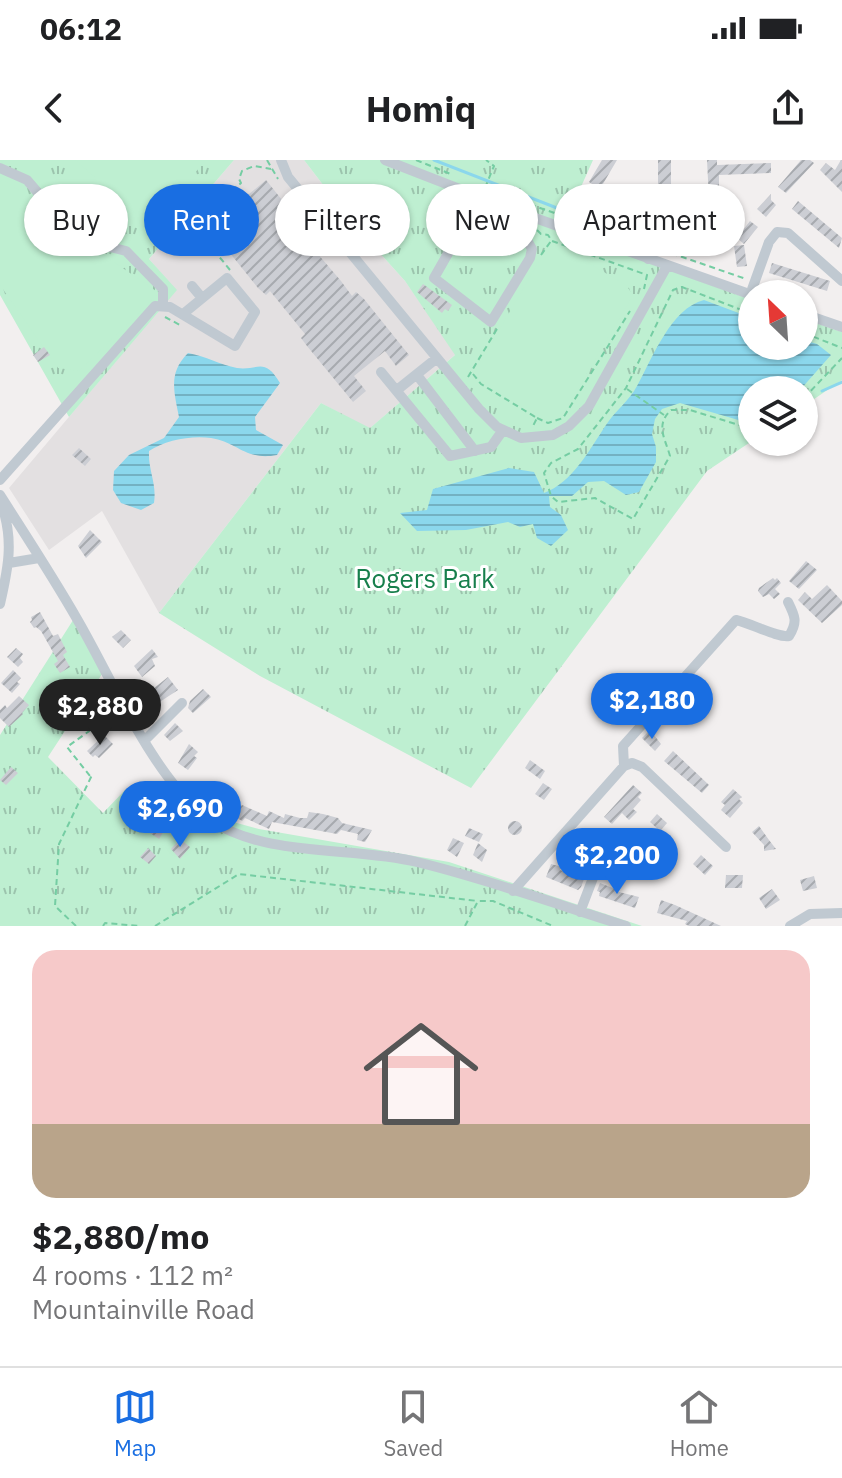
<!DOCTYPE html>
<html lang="en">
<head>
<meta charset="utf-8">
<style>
	body { margin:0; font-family:"IBM Plex Sans",sans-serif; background:#f2f2f2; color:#202124; height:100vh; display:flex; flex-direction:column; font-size:30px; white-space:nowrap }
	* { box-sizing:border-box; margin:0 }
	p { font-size:26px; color:#757577 }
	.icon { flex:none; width:44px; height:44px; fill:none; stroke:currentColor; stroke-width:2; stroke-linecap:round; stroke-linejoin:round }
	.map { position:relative; height:766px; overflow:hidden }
	.panel { display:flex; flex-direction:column; background:#fff; flex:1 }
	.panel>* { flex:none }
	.hud { position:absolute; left:24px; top:24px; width:794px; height:72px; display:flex; gap:16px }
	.needle { width:52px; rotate:335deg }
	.buttons { position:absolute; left:738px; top:120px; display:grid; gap:16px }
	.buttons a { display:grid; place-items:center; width:80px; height:80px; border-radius:50%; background:#fff; box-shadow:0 2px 6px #0004; font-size:40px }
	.price { position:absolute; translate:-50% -68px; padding:0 18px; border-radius:28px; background:#196ee2; color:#fff; font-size:26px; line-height:52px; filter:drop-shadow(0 2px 4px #0008) }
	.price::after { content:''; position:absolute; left:50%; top:48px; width:24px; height:18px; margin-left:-12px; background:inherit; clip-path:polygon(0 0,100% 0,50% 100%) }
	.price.active { background:#222; color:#fff }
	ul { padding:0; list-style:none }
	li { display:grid; align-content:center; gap:16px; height:424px; padding:0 32px }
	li+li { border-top:2px solid #e0e0e0 }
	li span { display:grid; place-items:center; height:248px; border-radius:24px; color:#555 }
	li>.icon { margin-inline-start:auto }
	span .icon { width:144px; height:144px; fill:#fffc; stroke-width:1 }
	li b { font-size:34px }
	.tag { padding:0 28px; border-radius:36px; background:#fff; box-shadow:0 2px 6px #0004; font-size:28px; line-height:72px }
	.tag.active { background:#196ee2; color:#fff }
	.status { display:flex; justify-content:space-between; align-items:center; height:56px; padding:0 40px; background:#fff; direction:ltr }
	.status svg { height:22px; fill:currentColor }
	header { display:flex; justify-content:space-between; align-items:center; height:104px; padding:0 32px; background:#fff; font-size:36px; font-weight:700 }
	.dock { display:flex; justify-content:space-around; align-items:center; height:112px; border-top:2px solid #e0e0e0; background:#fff; font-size:22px; color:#757577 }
	.dock a { display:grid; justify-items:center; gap:4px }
	.dock .active { color:#196ee2 }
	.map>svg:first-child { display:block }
</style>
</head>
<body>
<div class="status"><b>06:12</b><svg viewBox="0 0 49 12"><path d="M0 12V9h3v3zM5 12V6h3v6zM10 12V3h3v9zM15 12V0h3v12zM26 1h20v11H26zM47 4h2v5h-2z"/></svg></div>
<header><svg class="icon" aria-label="back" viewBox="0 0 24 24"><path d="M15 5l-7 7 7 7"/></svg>Homiq<svg class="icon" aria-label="share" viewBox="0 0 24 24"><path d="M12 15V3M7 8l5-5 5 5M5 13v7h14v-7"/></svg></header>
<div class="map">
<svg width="842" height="766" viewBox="0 0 842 766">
	<defs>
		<pattern id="park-tufts" width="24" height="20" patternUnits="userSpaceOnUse" patternTransform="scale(2)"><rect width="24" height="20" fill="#beefd1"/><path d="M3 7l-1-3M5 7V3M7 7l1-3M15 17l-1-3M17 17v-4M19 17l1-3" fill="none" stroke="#9cc4ad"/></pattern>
		<pattern id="water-rules" width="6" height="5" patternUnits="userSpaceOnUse" patternTransform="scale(2)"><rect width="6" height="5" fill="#8bd7ec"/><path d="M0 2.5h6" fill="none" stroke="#73b1c2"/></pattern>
		<pattern id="building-hatch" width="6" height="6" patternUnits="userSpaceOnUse" patternTransform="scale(2)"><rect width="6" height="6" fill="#ccced4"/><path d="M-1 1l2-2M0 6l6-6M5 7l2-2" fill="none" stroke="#a7aaaf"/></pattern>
	</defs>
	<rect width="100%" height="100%" fill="#f2efef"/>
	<path fill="#e3e0e1" d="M234,0H304L350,60L405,121L456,194L369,269L321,243L159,453L102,351L49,390L9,328L176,130L149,99Z"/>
	<path fill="url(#park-tufts)" d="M0,0H234L149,99L177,130L69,257L0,135Z
		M304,0H593L576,38L574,75L752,140V186H804V159L842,172V220L804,246V230H752V281L707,311L471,628L260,516L159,453L321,243L370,268L455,195L405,121L350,60Z
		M75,457L104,511L48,597L103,653L126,629L214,673L226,660L259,669L449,702L642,766H0V575Z"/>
	<path fill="#beefd1" d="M75,0H206L151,64L140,57Z
		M3,19C29,39 63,54 68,89H95L159,133L79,211L58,208L0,125V22Z
		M548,86L561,87L626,125L633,135L558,263C534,259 489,232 474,213Z"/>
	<path fill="url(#water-rules)" d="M704,140L752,158V186H804V180L817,184L831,195L800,230H752V264L680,243L662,249L655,259L652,274L656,287V302L639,332L626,335L604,321L588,322L572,336H549L550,347L561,355L568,370L551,386L537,378L533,364L520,367L508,362L466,370L417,371L400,353L427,350L433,329L509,308L534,312L544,333C572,323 590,289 606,265C615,251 629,241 637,226C652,199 671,148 704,140Z
		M188,193C206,196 220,205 237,208C258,211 264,196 280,223L255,257L256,270L283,285L277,295C245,301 238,282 211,278C192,275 165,280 149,291C148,311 157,323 154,343L141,350L121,343L113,330L114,311L129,295L164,278L179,257C174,231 168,213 188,193Z"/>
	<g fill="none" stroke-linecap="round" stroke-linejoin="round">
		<path stroke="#8bd7ec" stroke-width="3" d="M434,0L562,50
			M822,231L842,222"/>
	</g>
	<path fill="url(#building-hatch)" d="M602,0H617L600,29L589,22Z
		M658,0H671V34L658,33Z
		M707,0H717V5L771,3V13L719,15V40H709Z
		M801,0H810L814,3L786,33L778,27Z
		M841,0H842V32L820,10L826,3L835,10Z
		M266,20L315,81L321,89L317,93L341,121L352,136L356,132L364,139L409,195L396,206L385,191L354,216L366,231L353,242L307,186L301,178L305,174L270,131L266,135L258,128L209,67Z
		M771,34V40L776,45L766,57L757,49Z
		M609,35L647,59L638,73V65L603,43Z
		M798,41L842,78L839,88L792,49Z
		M719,49L727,55L704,94L696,89Z
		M679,52L690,55V78L676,76V55Z
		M750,61L758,67L744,84L737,78Z
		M744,85L747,106L737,107L734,86Z
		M772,103L830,121L827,131L769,113Z
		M423,124L452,145L448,151L445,149L442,153L417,132Z
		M44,187L50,195L38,202L33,195Z
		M79,288L91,299L85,306L72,295Z
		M90,370L102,382L86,398L78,386Z
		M806,401L817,410L799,429L789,421Z
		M773,418L775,420L777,418L781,423L775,429L780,434L774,439L769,434L763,437L758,431L759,428Z
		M827,425L842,441V445L822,463L798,440L805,432L812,439Z
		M40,452L53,476L58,474L67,492L63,495L70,507L60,513L54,504L58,501L41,471L36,467L34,468L30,462L32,460L31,457Z
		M121,470L131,480L123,488L112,477Z
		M16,488L23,494L20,498L23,502L18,507L7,497Z
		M152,489L158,497L152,499L155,506L142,517L134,506Z
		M13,510L21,518L17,522L20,524L12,533L1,523Z
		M168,517L178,530L152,547L143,537Z
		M203,529L211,537L193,553L188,548L190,541Z
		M19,536L29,545L22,553L23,554L9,567L0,558V550L5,545L7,548Z
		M175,563L183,571L170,581L164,575Z
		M650,570L661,584L655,591L642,578Z
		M104,575L113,584L99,598L95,595L93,597L87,591Z
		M189,584L198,592L194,596L197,598L188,610L178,603Z
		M673,591L709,625L702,633L664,601Z
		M530,600L545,611L540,619L525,608Z
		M11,607L18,613L6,625L0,620Z
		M543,623L552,629L544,640L535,634Z
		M633,625L642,633L638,637L641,640L633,649L637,652L629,660L622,653L612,664L604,657Z
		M222,627L228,636L218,646L211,639Z
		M733,629L742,637L739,639L743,643L730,658L721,650L725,645L721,642Z
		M242,645L267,656L269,651L284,658L285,654L300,658H307L309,652L323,654L338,658L342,663L372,670L365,682L357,680L358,674L341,670L337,674L272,662L269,669L245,658L242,661L234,656Z
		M657,654L667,663L660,671L650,662Z
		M159,659L167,666L159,679L147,671Z
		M508 668a7 7 0 1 1 14 0a7 7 0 1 1-14 0Z
		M759,666L769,680L776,689L764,691V685L752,672Z
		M469,668L483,674L479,682L465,676Z
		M592,669L603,681L596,688L593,686L590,690L581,682Z
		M453,678L464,683L457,697L447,690Z
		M180,679L190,687L180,699L171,689Z
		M478,683L487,690L482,702L473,695Z
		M148,688L156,696L149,704L140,697Z
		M701,695L713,706L705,715L693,704Z
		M551,704L562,707L560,710L584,719L581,727L578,730L546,717Z
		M726,715H743L742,728H725Z
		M814,716L817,728L803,731L800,720Z
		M600,723L615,729V731L639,737L635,748L599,736L600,732L597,731Z
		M772,729L780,740L766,749L759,738Z
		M661,740L675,745L721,766H689L685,764L687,761L657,753Z"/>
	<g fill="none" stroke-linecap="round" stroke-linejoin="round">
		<path stroke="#75cda3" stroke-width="2" stroke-dasharray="6 4" stroke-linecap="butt" d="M267,0L278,19
			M416,0L453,15
			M485,28L494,6L486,0
			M511,38L645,84
			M537,70L541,74L548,75L552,81L647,115L644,129
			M662,90L746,119
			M541,95L551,81
			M230,110L196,68L215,52L212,48L241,23L239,19L242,11L254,6L271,9
			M752,154L682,127L673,130L626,228L578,289L551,303L544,313L551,336L558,342L595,338L633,359L670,296C665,278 655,265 671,250H690L752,269
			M165,157L180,165
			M804,173L842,188
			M473,214L481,224L537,258L532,268
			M468,217L497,169
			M627,229L664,255
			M804,238L842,198
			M537,258L548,263L563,258L630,151
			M76,766L55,746L59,684L92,615L90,616L67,587L117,551
			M103,766L105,763L140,766
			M155,766L239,714L478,741
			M465,766L478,741H493L553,766"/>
		<path stroke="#c0c9d1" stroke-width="10" d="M281,0L288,17L479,249L497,267L521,278L553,275L569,266L589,246L667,106
			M385,0L521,53L752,135
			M0,8L27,20L57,55L86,81L126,91L163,129V145
			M475,35L471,53L434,118L491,162L530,98L532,89L528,82L514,74L521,53
			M471,53L514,74
			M648,99L656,76L660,45
			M192,126L202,138
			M750,135L769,82L777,72L788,73L842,121
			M804,154L842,167
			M381,212L450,296L491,287L503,270
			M417,215L475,291
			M397,230L437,198
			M0,320L155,146L170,147L235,186L255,152L227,118L183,154
			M0,335C26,376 53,417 77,459C111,517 155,622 210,660C267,698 353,686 417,702C487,719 556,744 626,766
			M9,403L39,398
			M0,444C8,409 14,381 2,346
			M145,580L182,543
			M624,606L623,586L736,460C750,463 778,478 789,476C798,462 795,456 788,442
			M513,731L624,606L632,603L642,607L726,687
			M580,752L596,710
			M790,766L810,754L842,753"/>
	</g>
	<g text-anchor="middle" stroke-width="6" stroke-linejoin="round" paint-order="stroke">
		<g font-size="26" fill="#177f4c" stroke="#fff">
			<text x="425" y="428">Rogers Park</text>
		</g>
	</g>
</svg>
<div class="buttons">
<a><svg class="needle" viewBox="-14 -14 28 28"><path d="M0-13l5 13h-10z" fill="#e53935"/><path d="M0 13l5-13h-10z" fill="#757577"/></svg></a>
<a><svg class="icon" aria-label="layers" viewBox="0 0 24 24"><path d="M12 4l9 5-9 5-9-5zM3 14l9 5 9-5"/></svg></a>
</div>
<b class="price" style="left:652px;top:581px">$2,180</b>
<b class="price active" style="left:100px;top:587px">$2,880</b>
<b class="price" style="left:180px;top:689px">$2,690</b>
<b class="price" style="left:617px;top:736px">$2,200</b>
<div class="hud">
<a class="tag">Buy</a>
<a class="tag active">Rent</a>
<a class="tag">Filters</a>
<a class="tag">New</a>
<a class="tag">Apartment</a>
</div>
</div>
<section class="panel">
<ul>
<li><span style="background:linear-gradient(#f6c9c9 70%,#b9a48a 0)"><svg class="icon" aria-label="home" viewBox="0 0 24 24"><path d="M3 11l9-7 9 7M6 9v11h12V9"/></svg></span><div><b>$2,880/mo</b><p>4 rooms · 112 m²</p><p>Mountainville Road</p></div></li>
</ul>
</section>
<nav class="dock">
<a class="active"><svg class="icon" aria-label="map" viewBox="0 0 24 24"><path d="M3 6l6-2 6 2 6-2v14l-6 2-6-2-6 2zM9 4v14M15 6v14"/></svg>Map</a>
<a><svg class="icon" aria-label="saved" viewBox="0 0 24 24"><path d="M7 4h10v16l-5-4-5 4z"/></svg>Saved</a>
<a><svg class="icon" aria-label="home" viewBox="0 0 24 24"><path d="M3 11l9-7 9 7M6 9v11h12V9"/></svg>Home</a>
</nav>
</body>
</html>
